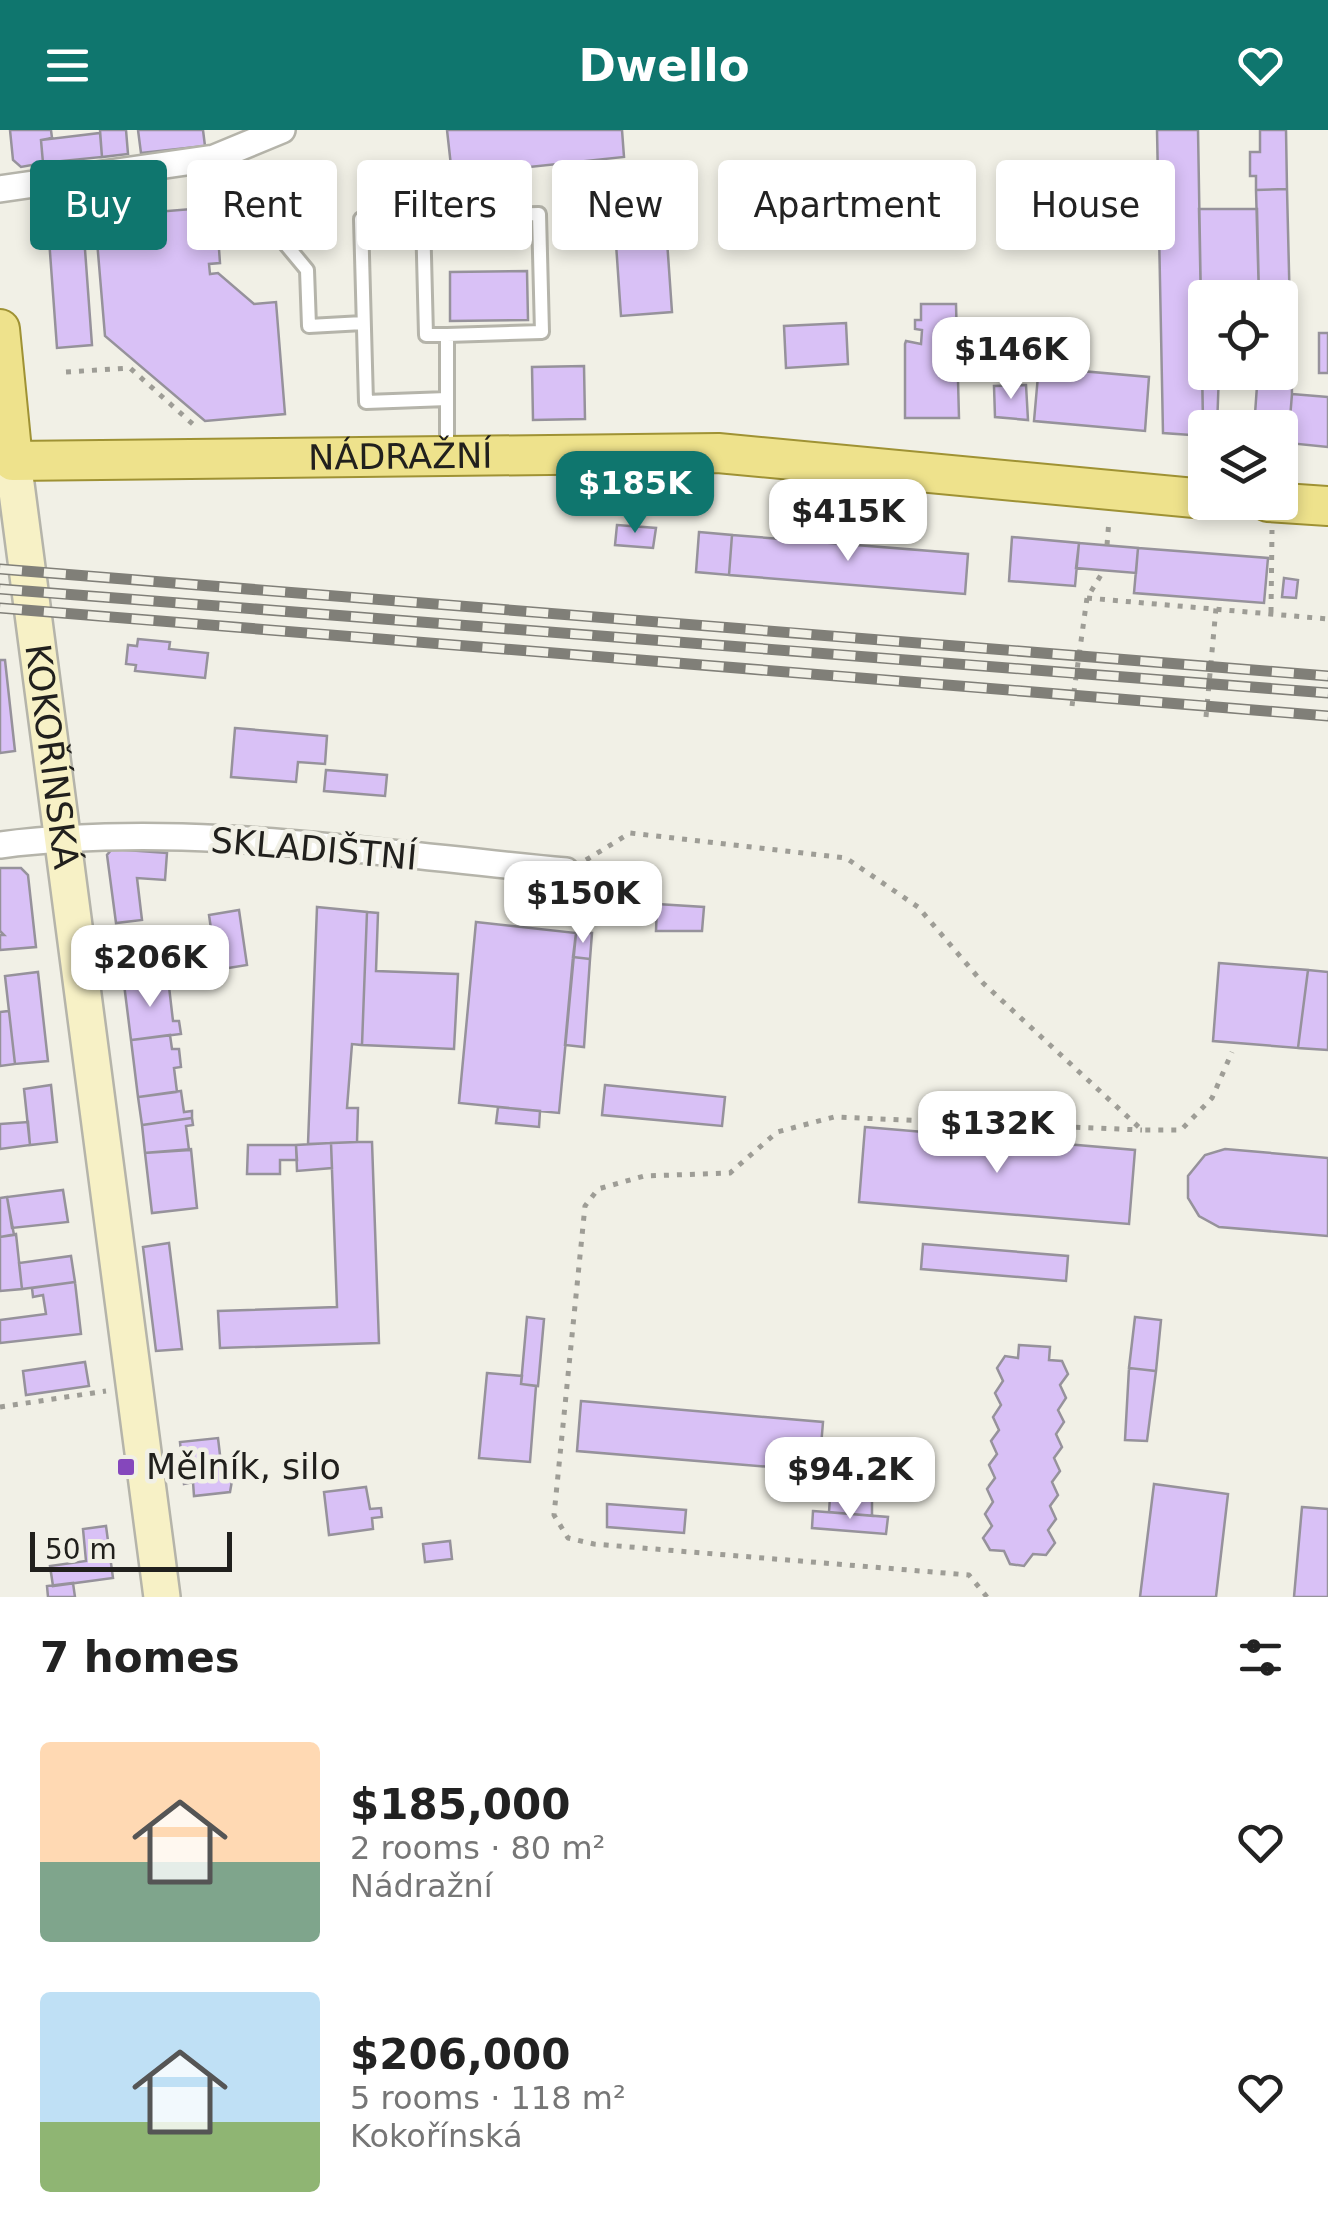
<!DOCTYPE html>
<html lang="en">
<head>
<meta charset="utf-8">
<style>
	body { margin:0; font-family:"DejaVu Sans",sans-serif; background:#f2f2f2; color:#222; height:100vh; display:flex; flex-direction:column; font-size:38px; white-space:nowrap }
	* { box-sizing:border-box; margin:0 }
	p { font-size:32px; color:#767676 }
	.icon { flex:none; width:55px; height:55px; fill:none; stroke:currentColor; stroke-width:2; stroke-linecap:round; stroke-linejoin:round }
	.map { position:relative; height:1467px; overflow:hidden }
	.drawer { display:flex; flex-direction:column; background:#fff; flex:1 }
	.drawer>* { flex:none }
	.hud { position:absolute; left:30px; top:30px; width:1270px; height:90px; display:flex; gap:20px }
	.fabs { position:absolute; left:1188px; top:150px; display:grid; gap:20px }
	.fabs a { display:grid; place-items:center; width:110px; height:110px; border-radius:10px; background:#fff; box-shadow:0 5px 15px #0003; font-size:50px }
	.scale { position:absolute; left:30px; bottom:25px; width:202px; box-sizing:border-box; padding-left:10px; border:5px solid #21201d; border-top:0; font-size:28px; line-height:35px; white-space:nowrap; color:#21201d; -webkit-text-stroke:8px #f1f0e6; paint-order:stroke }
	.price { position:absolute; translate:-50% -85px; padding:0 22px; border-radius:20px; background:#fff; color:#222; font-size:32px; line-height:65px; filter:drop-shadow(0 2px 5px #0008) }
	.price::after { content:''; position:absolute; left:50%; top:60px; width:30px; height:22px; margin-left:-15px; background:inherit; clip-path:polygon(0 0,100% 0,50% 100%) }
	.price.on { background:#0f766e; color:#fff }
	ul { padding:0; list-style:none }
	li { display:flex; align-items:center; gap:30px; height:250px; padding:0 40px }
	li span { display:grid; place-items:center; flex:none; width:280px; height:200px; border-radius:10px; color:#555 }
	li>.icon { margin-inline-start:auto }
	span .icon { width:120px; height:120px; fill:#fffc; stroke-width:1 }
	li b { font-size:42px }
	h2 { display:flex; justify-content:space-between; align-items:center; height:120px; padding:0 40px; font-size:42px }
	.pill { padding:0 35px; border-radius:10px; background:#fff; box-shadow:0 5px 15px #0003; font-size:35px; line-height:90px }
	.pill.on { background:#0f766e; color:#fff }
	header { display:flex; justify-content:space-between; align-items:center; height:130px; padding:0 40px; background:#0f766e; color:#fff; font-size:45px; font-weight:700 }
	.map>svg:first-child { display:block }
</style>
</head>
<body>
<header><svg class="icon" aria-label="menu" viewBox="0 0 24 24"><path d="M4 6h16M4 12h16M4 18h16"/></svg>Dwello<svg class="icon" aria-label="heart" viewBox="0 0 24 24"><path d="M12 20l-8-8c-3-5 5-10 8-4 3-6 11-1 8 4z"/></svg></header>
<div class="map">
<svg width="1328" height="1467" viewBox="0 0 1328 1467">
	<rect width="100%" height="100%" fill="#f1f0e6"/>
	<path fill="#d9c1f6" stroke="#96929b" stroke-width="2.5" d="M10,0H51L52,8L41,10L43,33L21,37L13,30Z
		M100,0H126L128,24L102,27Z
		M138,0H203L205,16L141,23Z
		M447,0H622L624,27L452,45Z
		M1157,0H1198L1203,292H1209V298H1205V306L1163,303Z
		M1260,0H1286L1287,59L1256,60V46H1250V22H1260Z
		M100,3L102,27L43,33L41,10Z
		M663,53L672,182L621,186L612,56Z
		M1287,59L1292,264L1288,313L1280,312V298H1254L1258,242H1280V168H1259L1256,60Z
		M216,77L220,133L209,134L210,144L218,143L254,174L276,172L285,284L205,291L105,206L95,87Z
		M1199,79H1257L1259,168H1205L1202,223Z
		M84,106L92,215L57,218L49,109Z
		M527,141L528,190L450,191V142Z
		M921,174H956L959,288H905V214L906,211L921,214L922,200L915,199V190H921Z
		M846,193L848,234L786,238L784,196Z
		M1319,203H1328V243H1319Z
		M1041,212L1078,217L1077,235L1070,234V240L1149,247L1145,301L1034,291Z
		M584,236L585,289L533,290L532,237Z
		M1202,241L1219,242L1217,298L1203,292Z
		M1026,255L1028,290L995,287L994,256Z
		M1292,264L1328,267V317L1288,313Z
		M617,395L656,398L653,418L615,415Z
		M699,402L732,405L729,445L696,442Z
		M732,405L968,424L965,464L729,445Z
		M1012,407L1079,413L1075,456L1009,451Z
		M1079,413L1138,418L1136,443L1076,438Z
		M1138,418L1268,428L1264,473L1134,463Z
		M1284,448L1298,450L1296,468L1282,467Z
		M138,509L170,512L169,519L208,523L205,548L135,541L136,535L126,534L128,515L137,516Z
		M0,530H5L15,621L0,623Z
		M235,598L327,606L325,634L298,632L296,652L231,647Z
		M326,640L387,645L385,666L324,661Z
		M112,719L167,723L165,750L137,748L142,790L116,793L107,725Z
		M0,738H21L28,745L36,817L0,820V805H4L0,801Z
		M657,774L704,777L702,801H656Z
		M317,777L367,782L362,915L352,914L347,978H358L357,1012L308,1014Z
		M239,780L247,835L185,845L183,826L214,820L209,785Z
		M367,782L378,783L376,841L458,844L454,919L362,915Z
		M476,792L576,803L559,983L459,973Z
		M576,803H592L590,829L573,827Z
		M573,827L590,829L584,917L565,915Z
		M1219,833L1308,840L1298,918L1213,911Z
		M1308,840L1328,842V920L1298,918Z
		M203,841L205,856L187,858L185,845Z
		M38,842L48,931L15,934L5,846Z
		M168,848L173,891H179L181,904L131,910L124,854Z
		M9,881L15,934L0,936V882Z
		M170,905L172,919H179L181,937L174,938L177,962L138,967L131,910Z
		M51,955L57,1012L30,1015L24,959Z
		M605,955L725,967L722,996L602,985Z
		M181,961L184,982L192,981V988L142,995L138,967Z
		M498,977L540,981L539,997L496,993Z
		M192,988L193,995L186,996L189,1020L145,1023L142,995Z
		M28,992L30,1015L0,1019V994Z
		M865,997L1135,1020L1129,1094L859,1072Z
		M357,1012H372L379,1213L220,1218L218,1181L337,1177L331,1013Z
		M331,1013L332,1038L297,1041L296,1015Z
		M248,1015H296L297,1030H280V1044H247Z
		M191,1019L197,1078L152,1083L145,1023Z
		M1225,1019L1328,1028V1106L1219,1097L1199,1086L1188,1068V1046L1205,1025Z
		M63,1060L68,1092L12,1098L7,1067Z
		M7,1067L14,1105L0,1107V1068Z
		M16,1104L22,1159L0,1161V1107Z
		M169,1113L182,1219L156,1221L143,1117Z
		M923,1114L1068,1126L1066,1151L921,1139Z
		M71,1126L75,1152L22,1159L19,1133Z
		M75,1152L81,1204L0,1213V1190L46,1184L43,1165L33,1167L32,1158Z
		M527,1187L544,1189L538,1256L521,1254Z
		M1135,1187L1161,1190L1156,1241L1129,1238Z
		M1019,1215L1050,1217L1049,1230L1062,1231L1068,1244L1060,1255L1066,1268L1058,1280L1064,1292L1056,1304L1062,1317L1054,1328L1060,1341L1052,1352L1058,1365L1050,1376L1056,1389L1048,1400L1055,1413L1046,1425L1033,1424L1024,1436L1010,1434L1004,1421L990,1420L983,1408L992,1396L985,1384L993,1372L987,1359L995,1348L989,1335L997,1324L991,1311L999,1300L993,1287L1001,1275L995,1263L1003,1251L997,1238L1005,1226L1018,1228Z
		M85,1232L89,1256L26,1265L23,1241Z
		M1129,1238L1156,1241L1147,1311L1125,1310Z
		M487,1243L522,1246L521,1254L536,1256L530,1332L479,1328Z
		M581,1271L823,1292L819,1341L577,1321Z
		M218,1308L222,1342L233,1345L230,1362L194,1366L193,1352L184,1354L180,1312Z
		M1154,1354L1228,1364L1216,1467H1140Z
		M366,1357L370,1379L381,1378L382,1387L372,1388L373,1399L329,1405L324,1362Z
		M830,1367L872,1371V1386L829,1382Z
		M607,1374L686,1380L684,1403L607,1397Z
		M1302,1377L1328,1379V1467H1294Z
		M813,1381L888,1387L886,1404L812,1398Z
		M106,1396L113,1448L53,1456L50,1436L86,1431L83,1399Z
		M450,1411L452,1429L425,1432L423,1414Z
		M73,1453L75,1467H48L47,1456Z"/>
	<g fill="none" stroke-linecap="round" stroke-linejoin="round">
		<g stroke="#b5b4aa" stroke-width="18">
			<path id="service" d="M214,28L307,140L309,196L363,193
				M423,87L361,89L366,272L447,269
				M447,205L542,202L539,84L423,87L426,205H447V322"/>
		</g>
		<g stroke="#b5b4aa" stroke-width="30">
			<path id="minor" d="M0,59L214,28L282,0
				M0,715C187,691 380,724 566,741"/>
		</g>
		<g stroke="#b5b4aa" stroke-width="40">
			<g id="secondary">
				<path id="s1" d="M13,331L162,1467"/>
			</g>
		</g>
		<g stroke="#9f9234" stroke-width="42">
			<g id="primary">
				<path id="s2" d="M0,199L13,331L718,323L1205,369"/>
				<path d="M1268,372L1328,376"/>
			</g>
		</g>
		<path stroke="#9e9d96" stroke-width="5" stroke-dasharray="5 8" stroke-linecap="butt" d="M66,242L130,238L195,296
			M1107,415L1109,390
			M1087,468L1328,489
			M1271,482L1272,400
			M1072,576L1087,468L1104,440
			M1206,587L1216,478
			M586,730L630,703L846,728L918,777L983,853L1142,1000H1181L1212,968L1232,922
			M0,1277L106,1261
			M987,1467L969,1445L594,1414L568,1408L554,1385L585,1076L598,1059L644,1046L730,1043L777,1002L834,987L1142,1000"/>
		<use href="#service" stroke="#fff" stroke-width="12"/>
		<use href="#minor" stroke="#fff" stroke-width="25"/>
		<use href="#secondary" stroke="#f7f1c6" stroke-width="35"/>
		<use href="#primary" stroke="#eee28c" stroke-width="38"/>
		<g stroke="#807f78" stroke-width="11">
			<path id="rail" d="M0,439L1328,546
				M0,459L1328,563
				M0,478L1328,586"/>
		</g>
		<use href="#rail" stroke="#f1f0e6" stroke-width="8" stroke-dasharray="22" stroke-linecap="butt"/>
	</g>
	<rect fill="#8547bc" stroke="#f1f0e6" stroke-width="4" x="116" y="1327" width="20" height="20" rx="5"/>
	<g text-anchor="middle" stroke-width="9" stroke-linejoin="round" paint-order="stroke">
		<g font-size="35" fill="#21201d" stroke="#f1f0e6">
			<text dy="12" stroke="none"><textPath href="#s2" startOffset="520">NÁDRAŽNÍ</textPath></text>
			<text dy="12" stroke="none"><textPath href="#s1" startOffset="298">KOKOŘÍNSKÁ</textPath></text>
			<text transform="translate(314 719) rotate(5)" y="12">SKLADIŠTNÍ</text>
		</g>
		<g font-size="35" fill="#21201d" stroke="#f1f0e6" text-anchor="start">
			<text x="146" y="1349">Mělník, silo</text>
		</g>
	</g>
</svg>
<div class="fabs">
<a><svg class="icon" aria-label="locate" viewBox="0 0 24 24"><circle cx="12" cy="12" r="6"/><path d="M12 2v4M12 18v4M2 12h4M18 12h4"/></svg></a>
<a><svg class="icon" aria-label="layers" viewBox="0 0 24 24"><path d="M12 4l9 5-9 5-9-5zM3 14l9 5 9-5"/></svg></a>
</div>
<div class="scale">50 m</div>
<b class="price" style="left:1011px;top:272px">$146K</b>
<b class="price on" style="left:635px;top:406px">$185K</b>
<b class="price" style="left:848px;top:434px">$415K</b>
<b class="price" style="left:583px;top:816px">$150K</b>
<b class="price" style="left:150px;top:880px">$206K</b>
<b class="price" style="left:997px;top:1046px">$132K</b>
<b class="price" style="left:850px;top:1392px">$94.2K</b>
<div class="hud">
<a class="pill on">Buy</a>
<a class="pill">Rent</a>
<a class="pill">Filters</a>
<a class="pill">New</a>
<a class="pill">Apartment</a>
<a class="pill">House</a>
</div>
</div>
<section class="drawer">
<h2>7 homes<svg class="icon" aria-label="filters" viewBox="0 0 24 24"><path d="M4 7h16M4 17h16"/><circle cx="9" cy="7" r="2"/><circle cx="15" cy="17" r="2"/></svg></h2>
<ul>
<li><span style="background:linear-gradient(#ffd9b3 60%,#7fa58c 0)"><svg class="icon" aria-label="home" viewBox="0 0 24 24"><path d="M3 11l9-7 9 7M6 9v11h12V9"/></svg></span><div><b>$185,000</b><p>2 rooms · 80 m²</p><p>Nádražní</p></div><svg class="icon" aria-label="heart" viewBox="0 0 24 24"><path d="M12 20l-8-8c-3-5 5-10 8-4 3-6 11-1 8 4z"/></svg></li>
<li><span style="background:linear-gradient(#bfe0f5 65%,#8fb573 0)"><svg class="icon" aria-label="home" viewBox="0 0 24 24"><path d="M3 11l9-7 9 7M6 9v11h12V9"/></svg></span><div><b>$206,000</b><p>5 rooms · 118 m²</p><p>Kokořínská</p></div><svg class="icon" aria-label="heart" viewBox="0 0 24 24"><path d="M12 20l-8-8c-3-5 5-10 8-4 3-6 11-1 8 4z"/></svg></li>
</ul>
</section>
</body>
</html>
